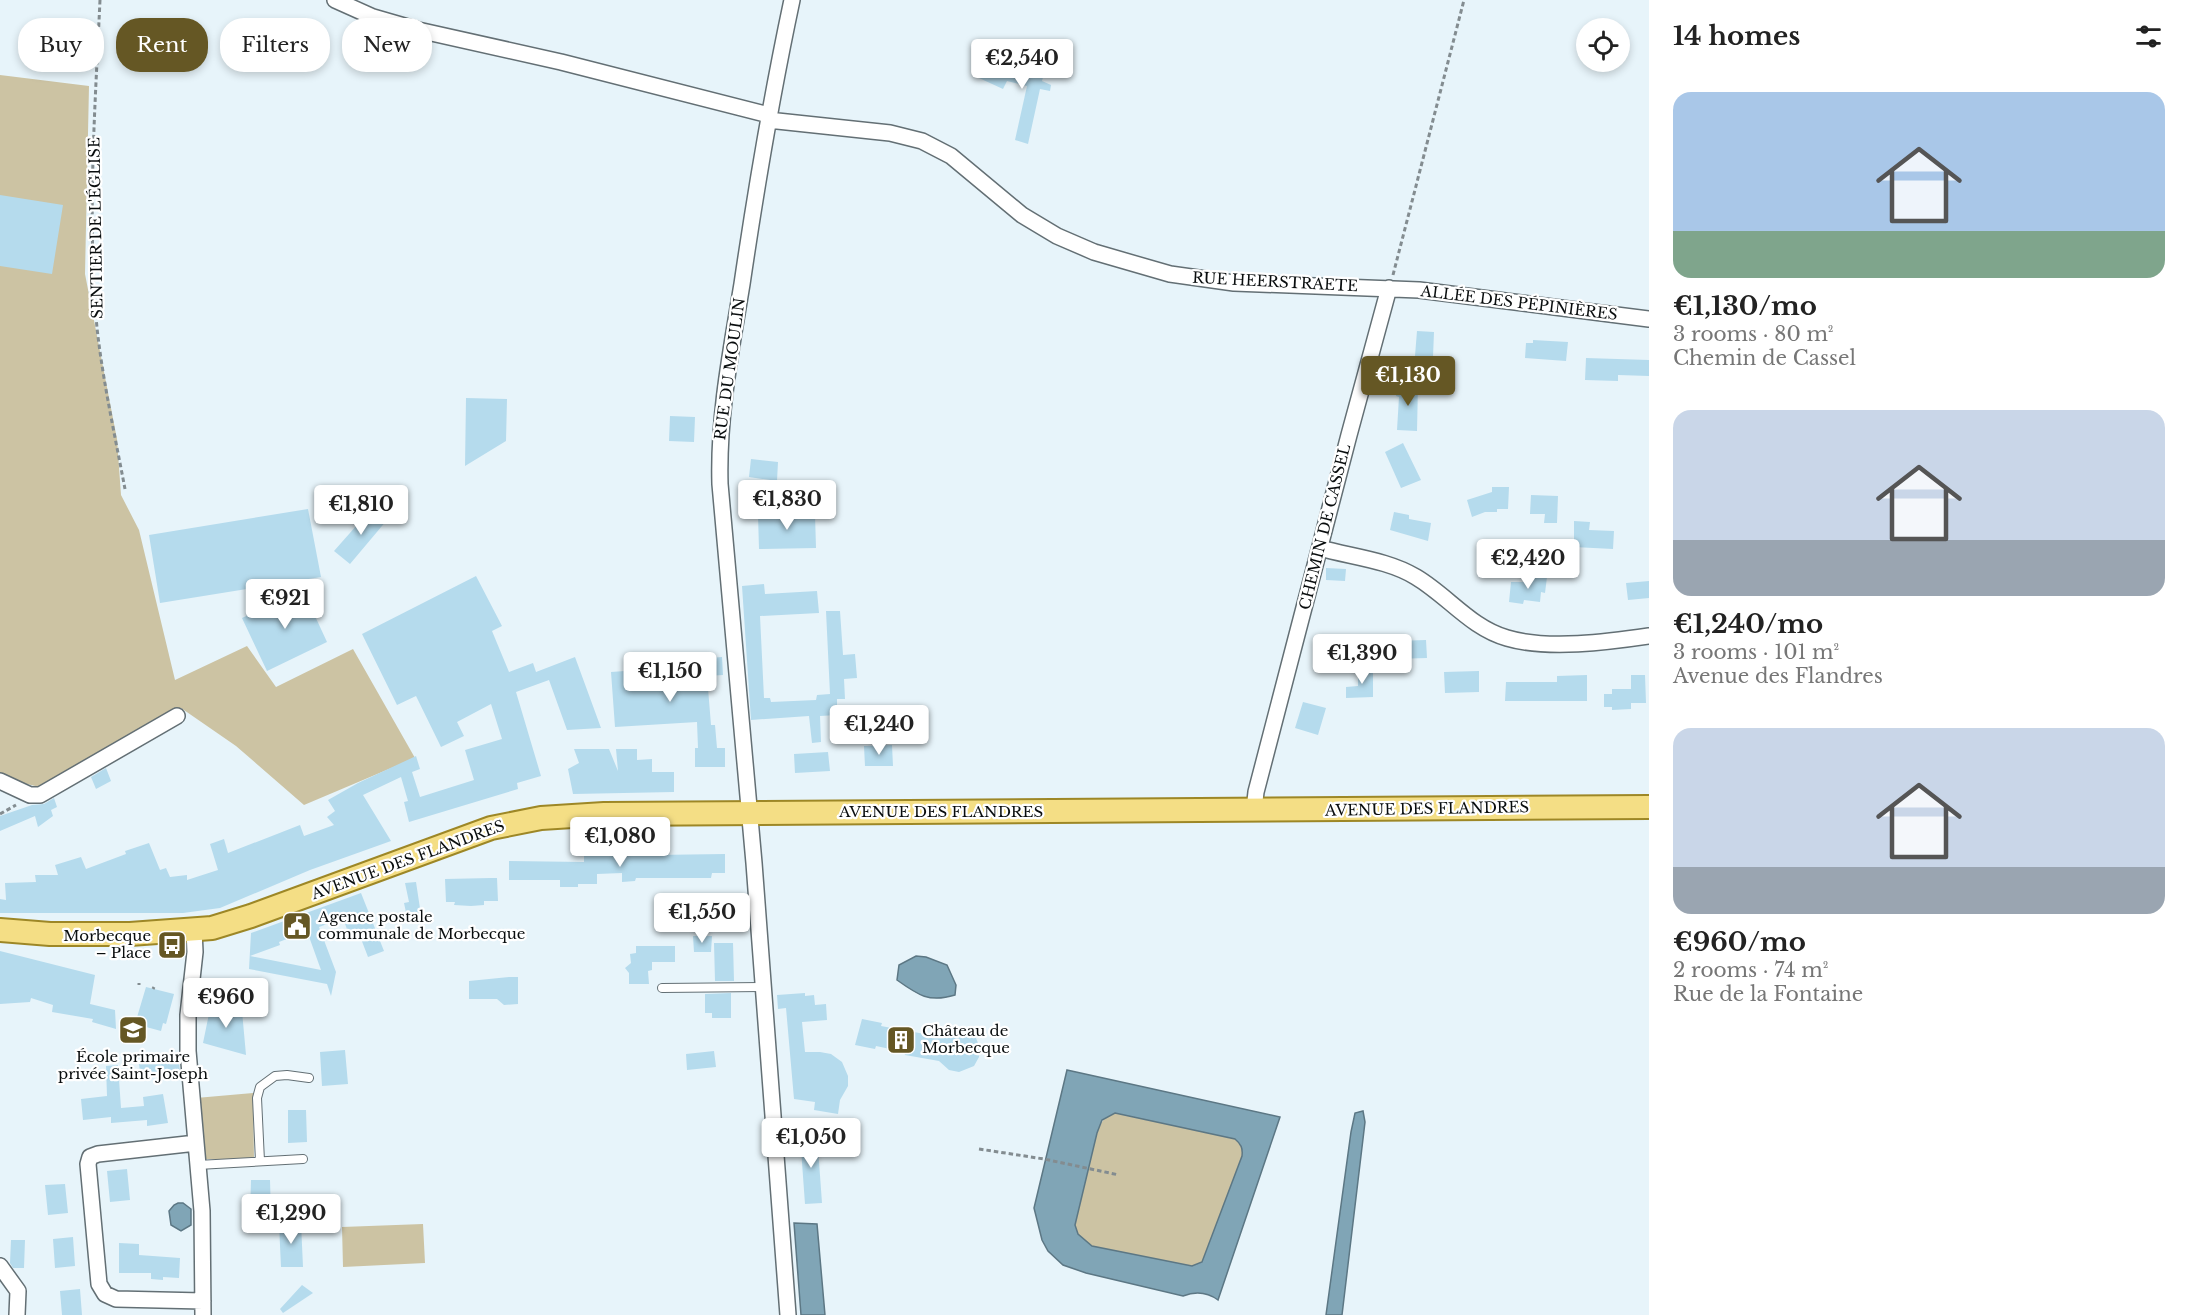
<!DOCTYPE html>
<html lang="en">
<head>
<meta charset="utf-8">
<style>
	body { margin:0; font-family:"Libre Baskerville",serif; background:#f2f2f2; color:#222; height:100vh; display:flex; flex-direction:column; font-size:22px; white-space:nowrap }
	* { box-sizing:border-box; margin:0 }
	p { font-size:20px; color:#767676 }
	.icon { flex:none; width:33px; height:33px; fill:none; stroke:currentColor; stroke-width:2; stroke-linecap:round; stroke-linejoin:round }
	.map { position:relative; flex:1; overflow:hidden }
	.side { display:flex; flex-direction:column; background:#fff; width:540px }
	.side>* { flex:none }
	.banner { position:absolute; left:18px; top:18px; width:570px; height:54px; display:flex; gap:12px }
	.buttons { position:absolute; left:1576px; top:18px; display:grid; gap:12px }
	.buttons a { display:grid; place-items:center; width:54px; height:54px; border-radius:50%; background:#fff; box-shadow:0 3px 9px #0003; font-size:30px }
	.price { position:absolute; translate:-50% -51px; padding:0 14px; border-radius:6px; background:#fff; color:#222; font-size:20px; line-height:39px; filter:drop-shadow(0 2px 3px #0008) }
	.price::after { content:''; position:absolute; left:50%; top:36px; width:18px; height:14px; margin-left:-9px; background:inherit; clip-path:polygon(0 0,100% 0,50% 100%) }
	.price.active { background:#655724; color:#fff }
	ul { padding:0; list-style:none }
	li { display:grid; align-content:center; gap:12px; height:318px; padding:0 24px }
	li span { display:grid; place-items:center; height:186px; border-radius:18px; color:#555 }
	li>.icon { margin-inline-start:auto }
	span .icon { width:108px; height:108px; fill:#fffc; stroke-width:1 }
	li b { font-size:26px }
	h2 { display:flex; justify-content:space-between; align-items:center; height:72px; padding:0 24px; font-size:26px }
	.chip { padding:0 21px; border-radius:24px; background:#fff; box-shadow:0 3px 9px #0003; font-size:21px; line-height:54px }
	.chip.active { background:#655724; color:#fff }
	main { display:flex; flex:1; min-height:0 }
	.map>svg:first-child { display:block }
</style>
</head>
<body>
<main>
<div class="map">
<svg width="1649" height="1315" viewBox="0 0 1649 1315">
	<rect width="100%" height="100%" fill="#e7f4fa"/>
	<path fill="#ccc3a3" d="M0,75L89,86L85,274L117,439L121,495L139,530L175,680L247,646L276,687L353,649L415,758L304,805L236,746L181,708L39,787L0,777Z
		M253,1093L254,1159H205L196,1098Z
		M1115,1113L1235,1139C1241,1144 1243,1148 1242,1156L1202,1262L1192,1266L1092,1246L1078,1234L1075,1225L1097,1133C1101,1122 1104,1116 1115,1113Z
		M423,1224L425,1263L343,1267L342,1227Z"/>
	<path fill="#80a5b6" stroke="#5c7784" stroke-width="1.5" fill-rule="evenodd" d="M916,956L926,957L947,965L956,985L955,995C929,1003 918,995 897,980L899,965Z
		M1067,1070L1280,1117L1218,1300C1207,1292 1196,1291 1183,1296L1086,1273L1063,1265L1048,1251L1042,1240L1034,1208ZM1115,1113L1235,1139C1241,1144 1243,1148 1242,1156L1202,1262L1192,1266L1092,1246L1078,1234L1075,1225L1097,1133L1102,1120Z
		M1363,1111L1365,1122L1342,1315H1326L1351,1132L1355,1113Z
		M178,1203H183L191,1209V1225L181,1231L171,1225L169,1211L174,1205Z
		M794,1223L817,1224L825,1315H801Z"/>
	<path fill="#b5dbed" fill-rule="evenodd" d="M30,24L55,27L56,25L67,26L63,50L27,45Z
		M1036,52L1049,55L1042,81L1051,85L1050,91L1040,89L1028,144L1015,140L1027,86L1007,81L1003,89L979,78L987,62L1007,72L1009,67L1029,75Z
		M0,195L63,205L52,274L0,266Z
		M1417,331L1434,332L1433,357L1415,356Z
		M1533,340L1568,342L1566,361L1525,358L1526,343H1533Z
		M1586,358L1649,360V376L1618,375V381L1585,380Z
		M1397,385H1418L1417,431L1397,430L1399,397L1396,396Z
		M466,398L507,399L506,441L465,466Z
		M670,416L695,417L694,442L669,441Z
		M1403,443L1421,480L1401,488L1385,452Z
		M751,459L778,462L777,481L749,477Z
		M1492,487H1509L1508,509H1497V512H1485L1472,517L1467,500L1492,492Z
		M1531,495L1558,496L1557,523H1544L1545,514H1530Z
		M372,508L387,520L350,564L334,551Z
		M308,509L321,577L160,603L149,535Z
		M1394,512L1409,515V519L1431,523L1428,541L1390,530Z
		M815,514L816,548L759,549L758,515Z
		M1574,521L1590,522L1589,530L1614,531L1613,549L1574,547Z
		M1326,568L1346,569L1345,581L1326,580Z
		M1529,575L1547,577L1545,593L1541,592L1540,602L1524,600L1523,604L1509,602L1511,582H1529Z
		M476,576L502,626L492,631L509,672L533,663L536,672L575,657L601,728L567,730L549,680L516,692L541,776L517,783L518,789L409,822L404,802L408,801L401,777L363,795L391,841L310,870L220,908L183,913H0V899L6,900L5,883L36,882L35,875H58L55,865L81,857L86,869L126,854L125,851L149,843L160,870L166,868L170,877L187,875V880L218,870L210,844L224,839L228,853L300,825L304,836L334,825L327,817L335,811L328,800L358,783L416,756L420,769L412,772L420,797L474,780L465,750L502,739L491,704L457,722L464,736L441,747L416,696L397,705L362,634Z
		M1649,581V598L1628,600L1626,583Z
		M764,584L765,594L817,591L819,613L760,616L764,698H770L771,702L816,700L817,695L830,694L826,611H840L843,655L855,654L857,678L844,679L845,699H837V715L820,716L821,742L812,743L809,716L751,720L742,586Z
		M303,590L327,642L267,671L242,618Z
		M1426,640L1427,658L1394,659V641Z
		M722,657L723,675L707,676L711,725H715L717,748H725V767H695V748H698L697,722L615,727L611,672L710,665V658Z
		M1373,667V697L1346,698V687L1358,686V668Z
		M1479,671V692L1445,693L1444,672Z
		M1587,675V701H1505L1506,682H1557V676Z
		M1631,675H1645L1646,703H1631V709L1612,710V707H1604V694H1612V689H1631Z
		M1303,702L1326,708L1318,735L1295,728Z
		M892,745L893,766H865L864,746Z
		M574,749H609L618,771L616,749H637V760L652,759V772H674V792L573,794L568,769L579,763Z
		M828,752L830,771L795,773L794,754Z
		M106,768L111,781L96,789L91,777Z
		M54,798L57,807L51,810L53,816L38,827L35,816L0,831V816L32,805L44,804Z
		M725,854V873H712L711,878H636L635,881L622,882V873L597,874V884H578V887H560V880H509V861L584,862V856Z
		M491,878H497L498,901H484V905L471,906L454,905L455,902H446L445,879Z
		M416,882L421,915L407,917L404,903L409,902L405,883Z
		M361,893L384,951L368,957L358,931L349,935L343,918L319,927L336,972L331,996L327,984L249,969L251,933ZM307,931L321,970L250,956L280,945L279,942Z
		M693,936H712L711,952H694Z
		M714,943H733L734,981H715Z
		M636,946H675V962H652V970L648,971L649,984H629V973L625,968L631,963L630,954L636,953Z
		M0,951L95,975L90,1004L115,1010L116,1029L92,1022L93,1019L52,1012L53,1005L31,998L30,1002L0,1004Z
		M509,977H518V1004L504,1005L497,999H469V981Z
		M146,987L174,994L166,1024L163,1023L161,1031L135,1024Z
		M731,993V1018H712V1013H705V994Z
		M805,993V996L814,995L815,1005L826,1004L827,1020L802,1022L805,1052H820L831,1054L842,1062L848,1076V1086L840,1100L838,1114L814,1110L815,1102L794,1099L786,1008L778,1009L777,995Z
		M211,1004L242,1011L246,1055L203,1043Z
		M862,1019L882,1023L881,1026L941,1037L952,1030H965L976,1038L980,1048L979,1057L974,1066L959,1072L949,1070L939,1061L905,1055L904,1052L876,1046L875,1049L855,1045Z
		M345,1050L348,1084L322,1086L320,1052Z
		M714,1051L716,1067L687,1070L686,1054Z
		M178,1053L180,1072L140,1073L138,1054Z
		M118,1065L121,1108L144,1106L143,1097L163,1094L168,1123L147,1126V1120L111,1123V1117L83,1120L81,1099L107,1096L106,1066Z
		M288,1110H306L307,1142L288,1143Z
		M817,1134L822,1203L805,1204L800,1135Z
		M127,1169L130,1200L110,1202L107,1171Z
		M251,1180H270L271,1215H250Z
		M65,1184L68,1213L48,1215L45,1185Z
		M301,1223L303,1267H281L279,1224Z
		M73,1237L75,1266L55,1268L53,1239Z
		M11,1240H25L24,1268H13L10,1263Z
		M119,1243L139,1244V1255L180,1258L179,1278L163,1277V1280L151,1279V1273H119Z
		M302,1285L313,1293L283,1313L280,1309Z
		M80,1289L82,1315H62L60,1291Z"/>
	<g fill="none" stroke-linecap="round" stroke-linejoin="round">
		<g stroke="#636f74" stroke-width="10">
			<path id="service" d="M662,988L762,987
				M260,1161L257,1098L260,1087L275,1076L287,1075L309,1078
				M198,1165L303,1159"/>
		</g>
		<g stroke="#636f74" stroke-width="18">
			<path id="minor" d="M335,0L373,17L418,30L561,62L769,115
				M768,120L890,133L922,141L951,156L1022,215L1057,236L1094,252L1170,274L1234,283L1419,290L1649,319
				M1320,548C1352,557 1388,560 1416,577C1448,596 1471,628 1507,638C1547,650 1609,642 1649,636
				M0,781L30,795H40L177,716
				M1254,810L1256,792L1349,435L1389,288
				M194,930L195,952L188,1015V1051L202,1211L203,1315
				M196,1143L98,1154L90,1157L88,1164L99,1284L105,1294L116,1299L203,1301
				M0,1266L18,1291L17,1315
				M788,1315L754,863L720,484C718,416 731,351 742,284C756,189 772,94 792,0"/>
		</g>
		<g stroke="#9d8726" stroke-width="26">
			<path id="primary" d="M0,930L50,934H130L212,928L251,916L491,828L541,818L604,814L1649,807"/>
		</g>
		<path stroke="#838c90" stroke-width="3" stroke-dasharray="4.5 3" stroke-linecap="butt" d="M100,0C95,109 87,219 97,328C103,382 115,436 125,489
			M1393,275L1464,0
			M0,814L16,805
			M139,985V983
			M153,989L154,987
			M979,1149L1044,1159L1119,1175"/>
		<use href="#service" stroke="#fff" stroke-width="8"/>
		<use href="#minor" stroke="#fff" stroke-width="15"/>
		<use href="#primary" stroke="#f4de85" stroke-width="22"/>
	</g>
	<defs>
		<g id="civic-square" transform="scale(1.5)"><rect x="-9" y="-9" width="18" height="18" rx="4" fill="#655724" stroke="#fff"/><path d="M-.6-6.5H3V-4.5H.6V-3L4-1V1h2V6H-6V1h2V-1L-.6-3ZM-1.2 2.5V6h2.4V2.5Z" fill="#fff"/></g>
		<g id="bus-square" transform="scale(1.5)"><rect x="-9" y="-9" width="18" height="18" rx="4" fill="#655724" stroke="#fff"/><path d="M-5-6H5V4H4V6H2V4H-2V6H-4V4H-5ZM-3.5-4V0h7V-4ZM-3.5 1.2v1.5H-2V1.2ZM2 1.2v1.5H3.5V1.2Z" fill="#fff"/></g>
		<g id="school-square" transform="scale(1.5)"><rect x="-9" y="-9" width="18" height="18" rx="4" fill="#655724" stroke="#fff"/><path d="M0-5L7-2L0 1L-7-2ZM-4 1L0 2.5L4 1V4Q0 6-4 4Z" fill="#fff"/></g>
		<g id="building-square" transform="scale(1.5)"><rect x="-9" y="-9" width="18" height="18" rx="4" fill="#655724" stroke="#fff"/><path d="M-4-6H4V6H1V3H-1V6H-4ZM-2.5-4.3h1.7v1.8h-1.7ZM.8-4.3h1.7v1.8H.8ZM-2.5-1h1.7V.8h-1.7ZM.8-1h1.7V.8H.8Z" fill="#fff"/></g>
	</defs>
	<g fill-rule="evenodd">
		<use href="#civic-square" x="297" y="926"/>
		<use href="#bus-square" x="172" y="945"/>
		<use href="#school-square" x="133" y="1030"/>
		<use href="#building-square" x="901" y="1040"/>
	</g>
	<g text-anchor="middle" stroke-width="4.5" stroke-linejoin="round" paint-order="stroke">
		<g font-size="15" fill="#090d0e" stroke="#fff">
			<text transform="translate(96 228) rotate(-91)" y="5">SENTIER DE L'ÉGLISE</text>
			<text transform="translate(1275 282) rotate(3)" y="5">RUE HEERSTRAETE</text>
			<text transform="translate(1519 303) rotate(7)" y="5">ALLÉE DES PÉPINIÈRES</text>
			<text transform="translate(730 369) rotate(-82)" y="5">RUE DU MOULIN</text>
			<text transform="translate(1325 527) rotate(-76)" y="5">CHEMIN DE CASSEL</text>
			<text transform="translate(1427 809) rotate(-1)" y="5">AVENUE DES FLANDRES</text>
			<text x="941" y="817">AVENUE DES FLANDRES</text>
			<text transform="translate(408 860) rotate(-20)" y="5">AVENUE DES FLANDRES</text>
		</g>
		<g font-size="15" fill="#090d0e" stroke="#fff" text-anchor="start">
			<text x="318" y="922">Agence postale<tspan x="318" dy="17">communale de Morbecque</tspan></text>
			<text x="151" y="941" text-anchor="end">Morbecque<tspan x="151" dy="17">– Place</tspan></text>
			<text x="922" y="1036">Château de<tspan x="922" dy="17">Morbecque</tspan></text>
			<text x="133" y="1062" text-anchor="middle">École primaire<tspan x="133" dy="17">privée Saint-Joseph</tspan></text>
		</g>
	</g>
</svg>
<div class="buttons">
<a><svg class="icon" aria-label="locate" viewBox="0 0 24 24"><circle cx="12" cy="12" r="6"/><path d="M12 2v4M12 18v4M2 12h4M18 12h4"/></svg></a>
</div>
<b class="price" style="left:1022px;top:90px">€2,540</b>
<b class="price active" style="left:1408px;top:407px">€1,130</b>
<b class="price" style="left:787px;top:531px">€1,830</b>
<b class="price" style="left:361px;top:536px">€1,810</b>
<b class="price" style="left:1528px;top:590px">€2,420</b>
<b class="price" style="left:285px;top:630px">€921</b>
<b class="price" style="left:1362px;top:685px">€1,390</b>
<b class="price" style="left:670px;top:703px">€1,150</b>
<b class="price" style="left:879px;top:756px">€1,240</b>
<b class="price" style="left:620px;top:868px">€1,080</b>
<b class="price" style="left:702px;top:944px">€1,550</b>
<b class="price" style="left:226px;top:1029px">€960</b>
<b class="price" style="left:811px;top:1169px">€1,050</b>
<b class="price" style="left:291px;top:1245px">€1,290</b>
<div class="banner">
<a class="chip">Buy</a>
<a class="chip active">Rent</a>
<a class="chip">Filters</a>
<a class="chip">New</a>
</div>
</div>
<section class="side">
<h2>14 homes<svg class="icon" aria-label="filters" viewBox="0 0 24 24"><path d="M4 7h16M4 17h16"/><circle cx="9" cy="7" r="2"/><circle cx="15" cy="17" r="2"/></svg></h2>
<ul>
<li><span style="background:linear-gradient(#a9c7e8 75%,#7fa58c 0)"><svg class="icon" aria-label="home" viewBox="0 0 24 24"><path d="M3 11l9-7 9 7M6 9v11h12V9"/></svg></span><div><b>€1,130/mo</b><p>3 rooms · 80 m²</p><p>Chemin de Cassel</p></div></li>
<li><span style="background:linear-gradient(#c9d6e8 70%,#9aa5b1 0)"><svg class="icon" aria-label="home" viewBox="0 0 24 24"><path d="M3 11l9-7 9 7M6 9v11h12V9"/></svg></span><div><b>€1,240/mo</b><p>3 rooms · 101 m²</p><p>Avenue des Flandres</p></div></li>
<li><span style="background:linear-gradient(#c9d6e8 75%,#9aa5b1 0)"><svg class="icon" aria-label="home" viewBox="0 0 24 24"><path d="M3 11l9-7 9 7M6 9v11h12V9"/></svg></span><div><b>€960/mo</b><p>2 rooms · 74 m²</p><p>Rue de la Fontaine</p></div></li>
</ul>
</section>
</main>
</body>
</html>
